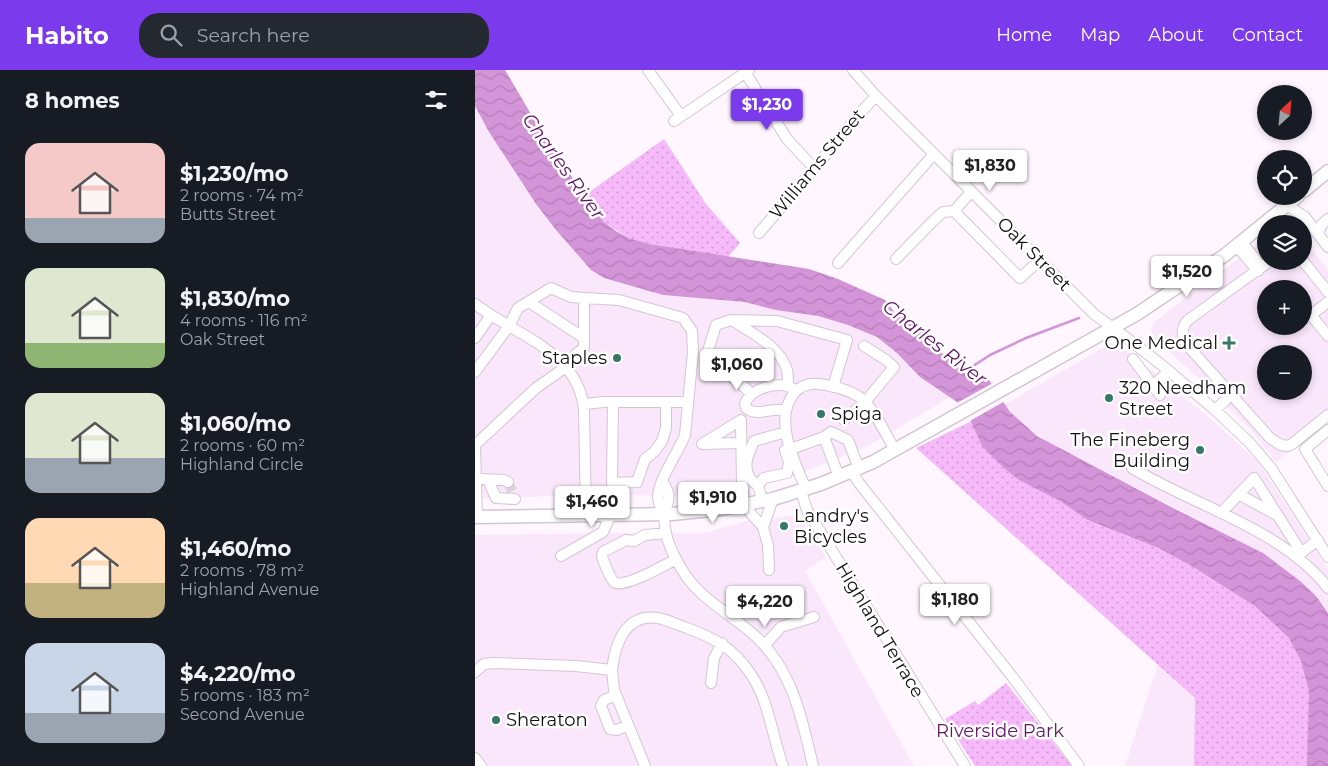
<!DOCTYPE html>
<html lang="en">
<head>
<meta charset="utf-8">
<style>
	body { margin:0; font-family:Montserrat,sans-serif; background:#242831; color:#f1f3f6; height:100vh; display:flex; flex-direction:column; font-size:19px; white-space:nowrap }
	* { box-sizing:border-box; margin:0 }
	p { font-size:16px; color:#9ea1a6 }
	.icon { flex:none; width:28px; height:28px; fill:none; stroke:currentColor; stroke-width:2; stroke-linecap:round; stroke-linejoin:round }
	.map { position:relative; flex:1; overflow:hidden }
	.panel { display:flex; flex-direction:column; background:#171b24; width:475px }
	.panel>* { flex:none }
	.needle { width:32px; rotate:26deg }
	.buttons { position:absolute; left:782px; top:15px; display:grid; gap:10px }
	.buttons a { display:grid; place-items:center; width:55px; height:55px; border-radius:50%; background:#171b24; box-shadow:0 2px 8px #0003; font-size:25px }
	.price { position:absolute; translate:-50% -42px; padding:0 11px; border-radius:5px; background:#fff; color:#222; font-size:16px; line-height:32px; filter:drop-shadow(0 1px 2px #0008) }
	.price::after { content:''; position:absolute; left:50%; top:30px; width:15px; height:11px; margin-left:-8px; background:inherit; clip-path:polygon(0 0,100% 0,50% 100%) }
	.price.active { background:#7c3aed; color:#fff }
	ul { padding:0; list-style:none }
	li { display:flex; align-items:center; gap:15px; height:125px; padding:0 25px }
	li span { display:grid; place-items:center; flex:none; width:140px; height:100px; border-radius:15px; color:#555 }
	li>.icon { margin-inline-start:auto }
	span .icon { width:60px; height:60px; fill:#fffc; stroke-width:1 }
	li b { font-size:21px }
	h2 { display:flex; justify-content:space-between; align-items:center; height:60px; padding:0 25px; font-size:21px }
	header { display:flex; align-items:center; gap:30px; box-sizing:border-box; height:70px; padding:0 25px; background:#7c3aed; color:#fff }
	header strong { font-size:24px }
	nav { display:flex; gap:28px; margin-inline-start:auto; font-size:18px }
	.search { width:350px; height:45px; background:#242831; display:flex; align-items:center; gap:12px; box-sizing:border-box; padding:0 18px; border-radius:20px; color:#9ea1a6; font-size:19px }
	main { display:flex; flex:1; min-height:0 }
	.map>svg:first-child { display:block }
</style>
</head>
<body>
<header>
<strong>Habito</strong>
<div class="search"><svg class="icon" aria-label="search" viewBox="0 0 24 24"><circle cx="10" cy="10" r="6"/><path d="M15 15l6 6"/></svg>Search here</div>
<nav><a>Home</a><a>Map</a><a>About</a><a>Contact</a></nav>
</header>
<main>
<section class="panel">
<h2>8 homes<svg class="icon" aria-label="filters" viewBox="0 0 24 24"><path d="M4 7h16M4 17h16"/><circle cx="9" cy="7" r="2"/><circle cx="15" cy="17" r="2"/></svg></h2>
<ul>
<li><span style="background:linear-gradient(#f6c9c9 75%,#9aa5b1 0)"><svg class="icon" aria-label="home" viewBox="0 0 24 24"><path d="M3 11l9-7 9 7M6 9v11h12V9"/></svg></span><div><b>$1,230/mo</b><p>2 rooms · 74 m²</p><p>Butts Street</p></div></li>
<li><span style="background:linear-gradient(#dfe7d0 75%,#8fb573 0)"><svg class="icon" aria-label="home" viewBox="0 0 24 24"><path d="M3 11l9-7 9 7M6 9v11h12V9"/></svg></span><div><b>$1,830/mo</b><p>4 rooms · 116 m²</p><p>Oak Street</p></div></li>
<li><span style="background:linear-gradient(#dfe7d0 65%,#9aa5b1 0)"><svg class="icon" aria-label="home" viewBox="0 0 24 24"><path d="M3 11l9-7 9 7M6 9v11h12V9"/></svg></span><div><b>$1,060/mo</b><p>2 rooms · 60 m²</p><p>Highland Circle</p></div></li>
<li><span style="background:linear-gradient(#ffd9b3 65%,#c2b280 0)"><svg class="icon" aria-label="home" viewBox="0 0 24 24"><path d="M3 11l9-7 9 7M6 9v11h12V9"/></svg></span><div><b>$1,460/mo</b><p>2 rooms · 78 m²</p><p>Highland Avenue</p></div></li>
<li><span style="background:linear-gradient(#c9d6e8 70%,#9aa5b1 0)"><svg class="icon" aria-label="home" viewBox="0 0 24 24"><path d="M3 11l9-7 9 7M6 9v11h12V9"/></svg></span><div><b>$4,220/mo</b><p>5 rooms · 183 m²</p><p>Second Avenue</p></div></li>
</ul>
</section>
<div class="map">
<svg width="853" height="696" viewBox="0 0 853 696">
	<defs>
		<pattern id="grass-dots" width="8" height="8" patternUnits="userSpaceOnUse" patternTransform="scale(1.25)"><rect width="8" height="8" fill="#f6b9f9"/><path d="M2 2h.1M6 6h.1" fill="none" stroke="#d29ed5" stroke-width="1.8" stroke-linecap="round"/></pattern>
		<pattern id="water-waves" width="16" height="10" patternUnits="userSpaceOnUse" patternTransform="scale(1.25)"><rect width="16" height="10" fill="#d494d8"/><path d="M0 5q4-4 8 0t8 0" fill="none" stroke="#b57eb8"/></pattern>
	</defs>
	<rect width="100%" height="100%" fill="#fff6ff"/>
	<path fill="#fae7fb" fill-rule="evenodd" d="M0,36L14,62L61,134L81,160L116,200L129,208L188,225L270,232L301,240L343,246L373,255L402,267L422,283L445,307L475,327L391,377L319,406L277,418L235,422L220,427L123,424L0,429Z
		M791,168V191H829V170L853,200V350L801,392L778,362L729,313L680,269L676,259L679,252ZM791,219H829V256H791ZM791,284H829V321H791Z
		M636,273L652,281L742,354L784,393L853,500V541L825,511L788,483L577,374L546,354L529,335Z
		M322,445L351,487L330,501L439,696H0V465L163,463L173,461L218,464L233,462L276,450H291Z
		M683,594L720,628V696H650Z"/>
	<path fill="url(#grass-dots)" d="M189,69L231,134L265,173L253,187L175,174L154,168L129,152L110,125Z
		M497,351L731,497L825,560L847,696H719L720,628L441,378Z
		M531,613L597,696H500L470,649L500,631L503,635Z"/>
	<path fill="url(#water-waves)" d="M0,0H30L63,56L101,113L129,152L141,161L154,168L175,174L334,199L363,209L410,230L421,244L441,256L461,278L473,288L514,310L535,342L562,366L698,438L788,483L825,511L841,526L853,543V696H832L834,621L826,591L814,568L780,536L720,498L684,478L613,450L585,431L544,410L529,398L507,376L493,345L482,332L445,307L422,283L402,267L373,255L343,246L301,240L270,232L188,225L129,208L116,200L81,160L61,134L14,62L0,36Z"/>
	<path fill="#fff6ff" d="M518,313L530,331L493,352L480,334Z"/>
	<g fill="none" stroke-linecap="round" stroke-linejoin="round">
		<path stroke="#d494d8" stroke-width="2.5" d="M492,300L515,285L551,268L604,248"/>
		<path stroke="#dcd3dc" stroke-width="10" stroke-dasharray="10 5" stroke-linecap="butt" d="M33,412L39,425"/>
		<g stroke="#d3c6d3" stroke-width="12">
			<path id="minor" d="M173,0L206,46
				M378,0L401,26L619,244L660,274L694,301L740,340L775,373L796,398L853,487
				M270,2L312,69L339,98
				M199,51L274,0
				M496,122L479,141L545,208L565,190
				M812,135L830,147L843,164
				M853,149L847,154L843,164L853,177
				M284,163L348,88L386,42L401,26
				M767,172L783,193
				M760,177L767,182L783,201
				M421,189L457,152L468,142L479,141
				M795,191L713,250C706,258 706,266 712,275L795,368L806,375L813,376L817,374L853,345
				M828,191L853,222
				M363,193L459,84
				M109,228L144,230L208,248L217,261L218,282L210,365C204,382 178,416 184,433C185,437 188,441 190,444
				M54,232L109,268
				M853,232L836,245L853,266
				M0,234C40,265 105,282 109,341L111,445
				M257,250C276,263 305,276 312,300C313,305 313,311 313,316
				M0,268L16,245
				M658,289L685,325
				M0,302L34,256L43,238L76,218L96,227L109,228V278L102,283L91,297L61,318L0,375
				M678,316L694,301
				M277,324L232,284L241,255L256,250L302,251L372,270L358,317
				M138,332L137,413L162,412L170,389L179,382L187,371L191,358V332
				M109,334L129,332H213
				M740,340L757,324
				M311,341C297,336 283,348 271,338L270,333C277,317 308,309 321,321
				M369,350L390,332L419,297L411,290L389,276
				M853,360L830,379L853,416
				M227,374L266,350L267,414L269,436L288,457L293,475L294,500
				M228,374L265,373
				M0,379L2,447
				M316,379L349,367
				M657,398C720,436 807,459 853,518
				M377,402L384,413L536,605L604,696
				M364,407L349,367L356,362L373,370L384,399
				M7,409L29,410L33,412
				M13,410L21,428L40,429
				M188,412C198,429 192,429 190,444C187,463 197,483 206,498C223,528 253,542 278,564C317,598 327,648 338,696
				M283,415L289,408L312,403L314,392L310,380
				M331,419C320,393 297,348 320,322C327,315 335,313 344,314C358,316 376,320 387,329C400,340 411,365 420,380
				M326,421L332,440L490,696
				M763,424L802,445
				M287,432C286,427 285,421 283,416C281,413 277,412 275,408C267,396 274,383 279,371L311,362
				M225,442L226,421
				M746,443L779,408L826,482
				M288,457L298,429
				M191,463L170,465L159,471L151,470L128,482L127,487C130,495 134,506 139,512C146,520 192,494 201,489
				M86,486L128,462L136,444
				M822,486L843,470
				M290,575L306,557L339,547
				M137,600L139,620L170,696
				M0,602L9,594L18,593L101,596L137,600C140,574 150,543 183,548C193,550 203,555 212,558C241,569 257,577 275,603C294,630 297,666 308,696
				M236,613L239,588L247,573
				M141,625L129,630L126,636L135,659L142,660L153,655
				M0,688L6,696"/>
		</g>
		<g stroke="#d3c6d3" stroke-width="15">
			<path id="major" d="M829,121L853,101
				M0,447L197,444L246,439L298,429L346,414L398,392L662,244L750,185L823,126"/>
		</g>
		<use href="#minor" stroke="#fff" stroke-width="10"/>
		<use href="#major" stroke="#fff" stroke-width="12"/>
	</g>
	<g fill="#367767" stroke="#fff" stroke-width="2">
		<path d="M751.5 265.5h5v5h5v5h-5v5h-5v-5h-5v-5h5z"/>
		<circle cx="142" cy="288" r="5"/>
		<circle cx="634" cy="328" r="5"/>
		<circle cx="346" cy="344" r="5"/>
		<circle cx="725" cy="380" r="5"/>
		<circle cx="309" cy="456" r="5"/>
		<circle cx="21" cy="650" r="5"/>
	</g>
	<g text-anchor="middle" stroke-width="5" stroke-linejoin="round" paint-order="stroke">
		<g font-size="18" fill="#130e13" stroke="#fff">
			<text transform="translate(342 94) rotate(-50)" y="6">Williams Street</text>
			<text transform="translate(559 184) rotate(45)" y="6">Oak Street</text>
			<text transform="translate(405 560) rotate(59)" y="6">Highland Terrace</text>
		</g>
		<g font-size="18" fill="#130e13" stroke="#fff" text-anchor="start">
			<text x="743" y="279" text-anchor="end">One Medical</text>
			<text x="132" y="294" text-anchor="end">Staples</text>
			<text x="644" y="324">320 Needham<tspan x="644" dy="21">Street</tspan></text>
			<text x="356" y="350">Spiga</text>
			<text x="715" y="376" text-anchor="end">The Fineberg<tspan x="715" dy="21">Building</tspan></text>
			<text x="319" y="452">Landry's<tspan x="319" dy="21">Bicycles</tspan></text>
			<text x="31" y="656">Sheraton</text>
		</g>
		<g font-size="18" fill="#621568" stroke="#fff">
			<text x="525" y="667">Riverside Park</text>
		</g>
		<g font-size="19" font-style="italic" fill="#5f1165" stroke="#fff">
			<text transform="translate(89 96) rotate(54)" y="7">Charles River</text>
			<text transform="translate(460 272) rotate(38)" y="7">Charles River</text>
		</g>
	</g>
</svg>
<div class="buttons">
<a><svg class="needle" viewBox="-14 -14 28 28"><path d="M0-13l5 13h-10z" fill="#e53935"/><path d="M0 13l5-13h-10z" fill="#9ea1a6"/></svg></a>
<a><svg class="icon" aria-label="locate" viewBox="0 0 24 24"><circle cx="12" cy="12" r="6"/><path d="M12 2v4M12 18v4M2 12h4M18 12h4"/></svg></a>
<a><svg class="icon" aria-label="layers" viewBox="0 0 24 24"><path d="M12 4l9 5-9 5-9-5zM3 14l9 5 9-5"/></svg></a>
<a>+</a>
<a>−</a>
</div>
<b class="price active" style="left:292px;top:61px">$1,230</b>
<b class="price" style="left:515px;top:122px">$1,830</b>
<b class="price" style="left:712px;top:228px">$1,520</b>
<b class="price" style="left:262px;top:321px">$1,060</b>
<b class="price" style="left:238px;top:454px">$1,910</b>
<b class="price" style="left:117px;top:458px">$1,460</b>
<b class="price" style="left:480px;top:556px">$1,180</b>
<b class="price" style="left:290px;top:558px">$4,220</b>
</div>
</main>
</body>
</html>
